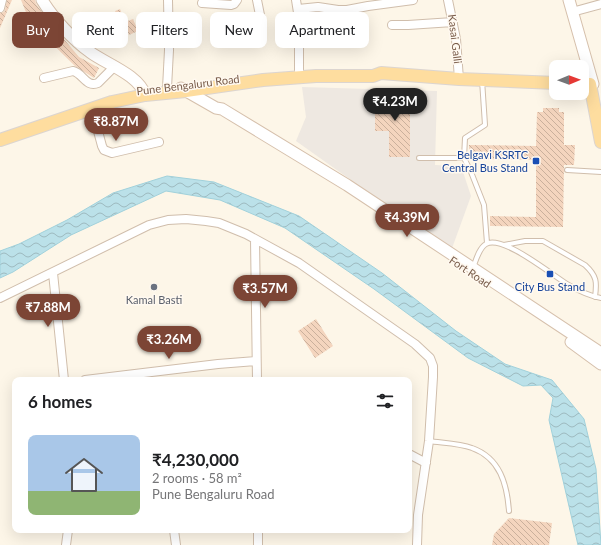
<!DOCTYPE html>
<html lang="en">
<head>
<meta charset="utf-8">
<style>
	body { margin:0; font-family:Lato,sans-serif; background:#f6f6f6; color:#202124; height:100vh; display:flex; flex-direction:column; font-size:15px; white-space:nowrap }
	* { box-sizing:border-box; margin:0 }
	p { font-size:13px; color:#757577 }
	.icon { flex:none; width:22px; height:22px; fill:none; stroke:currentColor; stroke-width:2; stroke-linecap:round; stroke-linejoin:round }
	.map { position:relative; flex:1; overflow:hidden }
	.panel { position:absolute; left:12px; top:377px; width:400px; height:156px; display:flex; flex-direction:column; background:#fff; border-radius:8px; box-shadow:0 4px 16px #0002 }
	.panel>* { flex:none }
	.banner { position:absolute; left:12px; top:12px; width:400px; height:36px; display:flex; gap:8px }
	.needle { width:26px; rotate:89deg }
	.controls { position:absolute; left:549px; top:60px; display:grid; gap:8px }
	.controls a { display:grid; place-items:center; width:40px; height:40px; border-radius:8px; background:#fff; box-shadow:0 4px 16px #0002; font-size:20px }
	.price { position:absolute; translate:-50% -34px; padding:0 9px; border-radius:14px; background:#7c4535; color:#fff; font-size:13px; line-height:26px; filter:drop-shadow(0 1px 2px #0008) }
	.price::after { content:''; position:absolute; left:50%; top:24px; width:12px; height:9px; margin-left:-6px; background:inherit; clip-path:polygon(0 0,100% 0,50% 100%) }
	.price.selected { background:#222; color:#fff }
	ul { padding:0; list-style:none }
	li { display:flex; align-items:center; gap:12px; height:100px; padding:0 16px }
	li span { display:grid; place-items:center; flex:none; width:112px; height:80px; border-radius:8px; color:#555 }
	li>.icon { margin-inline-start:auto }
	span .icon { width:48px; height:48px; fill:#fffc; stroke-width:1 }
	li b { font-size:17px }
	h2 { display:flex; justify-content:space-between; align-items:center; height:48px; padding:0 16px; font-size:17px }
	.chip { padding:0 14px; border-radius:8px; background:#fff; box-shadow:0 4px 16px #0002; font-size:14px; line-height:36px }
	.chip.selected { background:#7c4535; color:#fff }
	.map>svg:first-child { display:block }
</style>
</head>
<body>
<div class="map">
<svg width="601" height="545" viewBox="0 0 601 545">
	<defs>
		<pattern id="water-waves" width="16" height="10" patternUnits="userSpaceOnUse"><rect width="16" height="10" fill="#bbe1e9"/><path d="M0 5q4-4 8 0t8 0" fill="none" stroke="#9dbabf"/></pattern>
		<pattern id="building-back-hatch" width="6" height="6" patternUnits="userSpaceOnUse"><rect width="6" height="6" fill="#f4d5be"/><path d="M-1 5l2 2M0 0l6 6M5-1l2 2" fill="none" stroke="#cab09c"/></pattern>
	</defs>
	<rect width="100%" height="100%" fill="#fdf6e8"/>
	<path fill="#eee8e1" d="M302,87L437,91L435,165L461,166L471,196L451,251L296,141L306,117Z"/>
	<path fill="url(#water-waves)" stroke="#a1d1db" d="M167,176L214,182L299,216L382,273L456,331L505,364L552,380L584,419L596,469L601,545H578L549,420L553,398L541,385L523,386L468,358L374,289L285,228L220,200L166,191L71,235L13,272L0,278V251L19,244L67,220L113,193Z"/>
	<path fill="url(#building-back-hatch)" d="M7,0H12L0,28V13L4,12L5,10Z
		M21,0H35L36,4L46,18L79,57L99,68L94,78L75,66L30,22Z
		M120,9L125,22L133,19L138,31L129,35L126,27L122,28L115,11Z
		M375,94H410V157H389V131H375Z
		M543,108H559V112H564V145H575L574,165H564L563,227L490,226V216L536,217V160L469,159V145L536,146L537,112H543Z
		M316,319L333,346L315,358L298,331Z
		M509,518L552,523L549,545H492L494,534Z"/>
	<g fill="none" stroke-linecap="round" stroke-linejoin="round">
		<g stroke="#d0beac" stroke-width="6">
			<path id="lane" d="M482,80L485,125L465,138L464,158L471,172L484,205L487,243
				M419,158H464
				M567,170L601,172
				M504,245L525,241H543L585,265C597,276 597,282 595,297
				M473,268C476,260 479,248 486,244C502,234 552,275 567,284C577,290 590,296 601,298
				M429,441C443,443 459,443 472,448C500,458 507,484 509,511"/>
		</g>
		<g stroke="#d0beac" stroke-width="10">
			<path id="street" d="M257,0L261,20
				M296,0L299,19V71
				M448,0L456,39L459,79
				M202,3L231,5L234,4L237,0
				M0,8L2,0
				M298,9L318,7L338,10H347L368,6L413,0
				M572,12L601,4
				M392,25H408L453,22
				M44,78L73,71C83,73 86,88 98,83L114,67
				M167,88L169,50L168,0
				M92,109L102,146L104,150L112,153L159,142
				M255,239L257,380
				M53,273L64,380
				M0,298L149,225L168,220L186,219L206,221L219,223L246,234L299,263L415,344L430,358L433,366V377L429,441L418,515L417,545
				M85,380L218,364L256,361
				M409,454L426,463
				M174,530L176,545
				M66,545L68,530
				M258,545V530"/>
		</g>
		<g stroke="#d6c0ac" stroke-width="13">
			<path id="secondary" d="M42,0C53,18 73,40 90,52C106,64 139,75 145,95
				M569,0L593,84
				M181,88L216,108L222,109L347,185L601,353
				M571,342L601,364"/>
		</g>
		<g stroke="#dcd5d0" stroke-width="14">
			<path id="primary" d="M590,84L601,142
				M0,140L112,102L145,95L186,91L263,80L316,76H373L381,73L459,79L556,83"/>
		</g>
		<use href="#lane" stroke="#fff" stroke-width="4"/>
		<use href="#street" stroke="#fff" stroke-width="8"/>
		<use href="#secondary" stroke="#fff" stroke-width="11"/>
		<use href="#primary" stroke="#fedd9f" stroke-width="12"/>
	</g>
	<g fill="#1a4fb4" stroke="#fff9f0" stroke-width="1.5">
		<rect x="532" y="157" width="8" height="8" rx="2"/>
		<rect x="546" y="270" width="8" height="8" rx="2"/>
	</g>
	<circle fill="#6b7280" stroke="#fff9f0" stroke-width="1.5" cx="154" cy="287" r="4"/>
	<g text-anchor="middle" stroke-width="3" stroke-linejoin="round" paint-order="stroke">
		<g font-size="11" fill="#795c4a" stroke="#fff9f0">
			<text transform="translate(455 39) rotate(83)" y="4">Kasai Galli</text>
			<text transform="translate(188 85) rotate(-7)" y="4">Pune Bengaluru Road</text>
			<text transform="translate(470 272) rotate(34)" y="4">Fort Road</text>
		</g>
		<g font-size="11" fill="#164399" stroke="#fff9f0" text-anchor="end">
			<text x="528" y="159">Belgavi KSRTC<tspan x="528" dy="13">Central Bus Stand</tspan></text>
			<text x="550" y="291" text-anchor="middle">City Bus Stand</text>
		</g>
		<g font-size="11" fill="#5b616d" stroke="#fff9f0">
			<text x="154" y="304">Kamal Basti</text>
		</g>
	</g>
</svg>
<div class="controls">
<a><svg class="needle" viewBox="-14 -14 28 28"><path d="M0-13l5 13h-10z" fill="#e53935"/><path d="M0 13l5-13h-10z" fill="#757577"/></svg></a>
</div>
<b class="price selected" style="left:395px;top:122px">₹4.23M</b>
<b class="price" style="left:116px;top:142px">₹8.87M</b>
<b class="price" style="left:407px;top:238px">₹4.39M</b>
<b class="price" style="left:265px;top:309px">₹3.57M</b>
<b class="price" style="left:48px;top:328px">₹7.88M</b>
<b class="price" style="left:169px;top:360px">₹3.26M</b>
<div class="banner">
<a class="chip selected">Buy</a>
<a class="chip">Rent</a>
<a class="chip">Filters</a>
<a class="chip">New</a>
<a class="chip">Apartment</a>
</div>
<section class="panel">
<h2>6 homes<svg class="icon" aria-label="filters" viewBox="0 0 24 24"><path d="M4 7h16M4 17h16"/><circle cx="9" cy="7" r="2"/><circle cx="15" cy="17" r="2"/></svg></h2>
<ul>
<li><span style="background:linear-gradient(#a9c7e8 70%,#8fb573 0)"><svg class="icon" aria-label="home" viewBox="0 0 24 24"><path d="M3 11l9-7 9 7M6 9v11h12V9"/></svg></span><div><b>₹4,230,000</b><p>2 rooms · 58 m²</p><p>Pune Bengaluru Road</p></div></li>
</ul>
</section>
</div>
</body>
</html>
